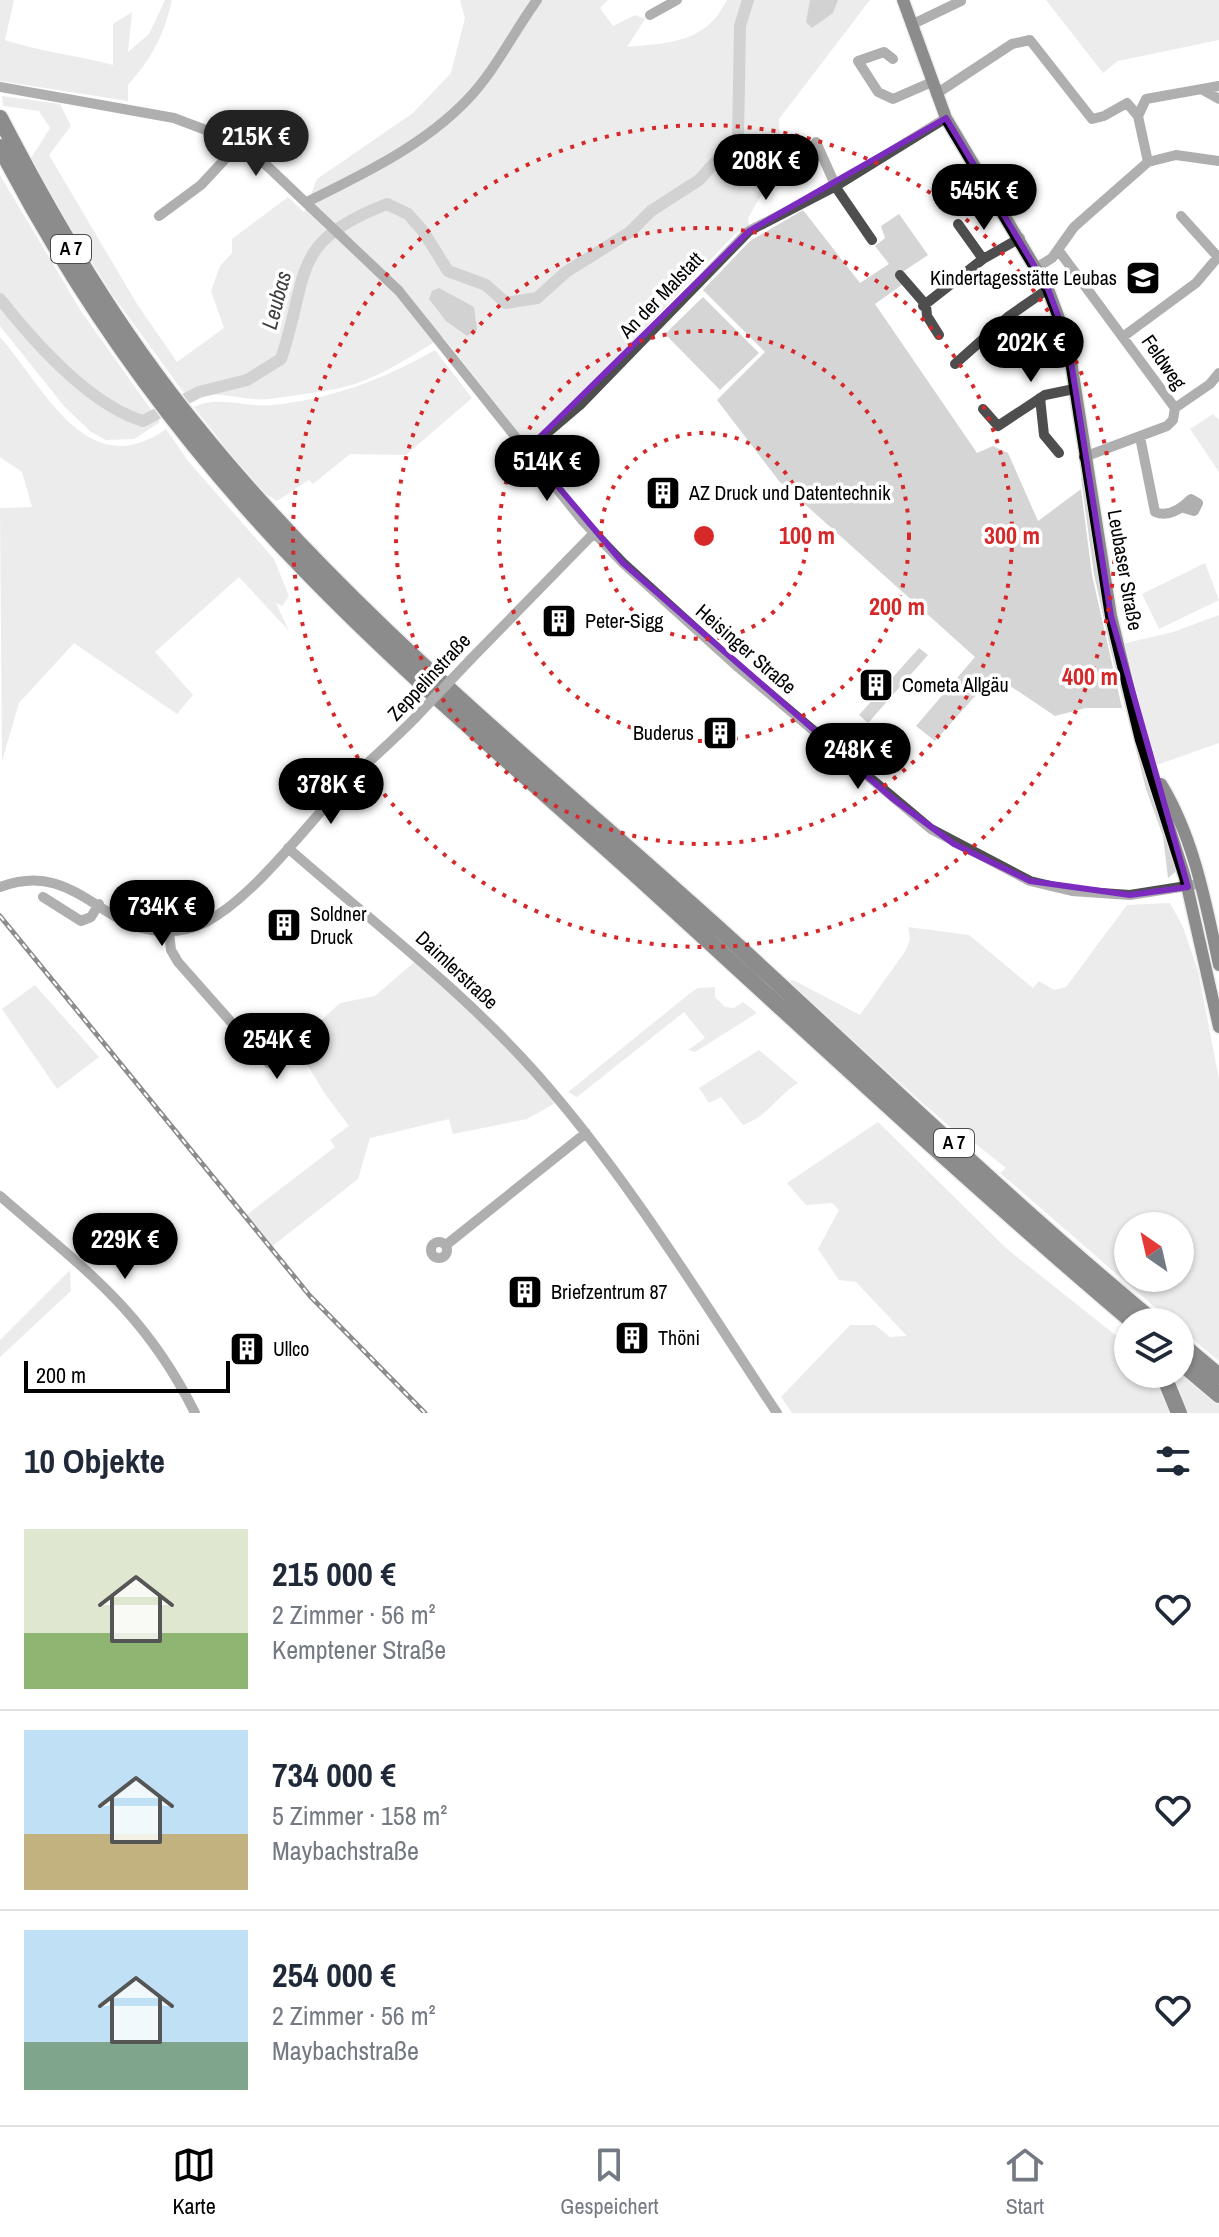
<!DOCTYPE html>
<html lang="de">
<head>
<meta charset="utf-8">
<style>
	body { margin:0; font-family:"Archivo Narrow",sans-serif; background:#f2f2f3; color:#1f2937; height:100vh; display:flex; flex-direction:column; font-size:30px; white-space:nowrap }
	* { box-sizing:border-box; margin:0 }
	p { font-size:26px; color:#747a83 }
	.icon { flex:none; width:44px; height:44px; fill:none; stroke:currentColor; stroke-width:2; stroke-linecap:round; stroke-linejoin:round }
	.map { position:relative; height:1413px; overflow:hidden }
	.panel { display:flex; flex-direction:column; background:#fff; flex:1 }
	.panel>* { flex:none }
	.needle { width:52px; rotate:326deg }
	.tools { position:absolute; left:1114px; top:1212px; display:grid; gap:16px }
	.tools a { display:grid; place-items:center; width:80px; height:80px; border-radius:50%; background:#fff; box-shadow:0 2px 6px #0004; font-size:40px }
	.scale { position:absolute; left:24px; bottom:20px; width:206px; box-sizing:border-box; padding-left:8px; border:4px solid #000; border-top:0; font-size:22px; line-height:28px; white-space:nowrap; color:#000; -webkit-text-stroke:6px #fff; paint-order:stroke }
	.price { position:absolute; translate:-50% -68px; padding:0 18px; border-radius:28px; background:#000; color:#fff; font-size:26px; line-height:52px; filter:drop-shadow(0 2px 4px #0008) }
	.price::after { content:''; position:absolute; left:50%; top:48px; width:24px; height:18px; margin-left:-12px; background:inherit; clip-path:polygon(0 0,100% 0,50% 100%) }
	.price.on { background:#222; color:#fff }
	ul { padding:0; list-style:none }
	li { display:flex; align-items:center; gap:24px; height:200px; padding:0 24px }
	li+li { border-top:2px solid #e0e1e3 }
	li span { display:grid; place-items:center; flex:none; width:224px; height:160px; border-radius:0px; color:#555 }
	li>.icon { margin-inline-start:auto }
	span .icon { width:96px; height:96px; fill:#fffc; stroke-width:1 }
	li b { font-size:34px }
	h2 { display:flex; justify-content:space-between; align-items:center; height:96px; padding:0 24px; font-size:34px }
	.tabs { display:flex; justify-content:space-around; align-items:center; height:112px; border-top:2px solid #e0e1e3; background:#fff; font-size:22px; color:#747a83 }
	.tabs a { display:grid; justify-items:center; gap:4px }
	.tabs .on { color:#000 }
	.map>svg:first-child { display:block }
</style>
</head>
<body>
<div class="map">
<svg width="1219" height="1413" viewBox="0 0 1219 1413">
	<rect width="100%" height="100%" fill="#fff"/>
	<path fill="#d5d5d5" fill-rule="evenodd" d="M0,0H14L5,40C41,52 76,55 113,65V24L132,12L128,52L149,34L165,0H172C164,35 152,58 128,85V101L0,81Z
		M460,0H608L600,8L613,26L635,15L645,19L627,47C669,43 706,43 727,0H870L779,119L780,163L748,218L749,226L736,233L566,411L530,441L523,438L443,337C414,354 387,373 355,384C328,392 297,395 269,399C243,402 213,387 189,400L112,294L29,161L50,128L39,111L3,106L2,96L60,104L71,126L49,155L137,304L177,362L224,328L211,291L220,266L232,253V239L288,197L304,212L317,179L413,113L451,73L465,18Z
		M1046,0H1219V40L1118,61L1103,73Z
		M0,175L81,311L160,422L134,439L106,440L91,432L64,406L0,326Z
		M803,210L860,283L889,264L875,246L885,238L881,226L899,214L928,255L898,275L903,284L875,304L977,453L993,446L1008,453L1038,521L1081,489L1092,575L1122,708H1086L1055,716L994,675L935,741L916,726L975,657L779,481L717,400L765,352L703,290L750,241Z
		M703,297L759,353L720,390L665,334Z
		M0,337C45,388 87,485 166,429L188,461L274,559L289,596L282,606L276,603L289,631L239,577L155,652L193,695L177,714L74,643L19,703L2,761L0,508L32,507L22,472L0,457Z
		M435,350L472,398L406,455L350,454L313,484L309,480L277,501L257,488L194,407C220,395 245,408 273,405C332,399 384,379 435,350Z
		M1213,414L1219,420V472L1190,429Z
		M1085,477L1096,553L1179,869L1168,878L1163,836L1146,789L1110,647L1094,574L1081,478Z
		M1205,563L1219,600L1159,629L1142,594Z
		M1219,615V743L1154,766L1122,644L1173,632Z
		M919,648L928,655L868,723L859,715Z
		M1170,903L1183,927L1198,971L1219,1079V1361L1180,1329V1322H1172L1000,1173L1006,1168L972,1141L969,1144L786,982L793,980L860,1015L906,950L910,939L908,927L969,935L1033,988L1039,981L1054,990L1066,987L1127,905ZM1128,1226H1180V1278H1128Z
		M419,958L559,1101L527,1119L453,1134L449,1119L370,1138L358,1179L270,1248L244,1217L335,1147L330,1140L349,1126L325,1094L295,1044L340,1003L375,996Z
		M35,985L99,1057L57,1089L2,1009Z
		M715,987V997L725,1007L734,1008L743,1002L757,1013L695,1052L688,1050L705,1038L684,1012L577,1097L568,1092L689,994L698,988Z
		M759,1050L798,1083C777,1096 767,1117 743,1125L721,1097L709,1103L699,1088Z
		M878,1122L1007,1249L1128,1345V1374H1154L1173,1413H792L781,1397L850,1325H875L890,1337L907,1336L856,1282L839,1280L818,1249L839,1210L832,1203L806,1205L787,1183Z
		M70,1270L71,1291L0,1357V1340Z
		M1180,1370L1219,1403V1413H1184L1167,1374H1180Z"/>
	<path fill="#9c9c9c" d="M810,0H838L833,13L812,28L806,22Z
		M439,288L474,307L477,330L467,336L446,321L429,299L432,291Z"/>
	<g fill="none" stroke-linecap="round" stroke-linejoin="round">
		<path stroke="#9c9c9c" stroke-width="12" d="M0,299C34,342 90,405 143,421L199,392L247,380L281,359C310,274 288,242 387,204L408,214L423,231L448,271L486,285L506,303L537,298L566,272L630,232L651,211L699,180L738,137L740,26L748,0"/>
		<g stroke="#dbdbdb" stroke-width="15">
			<path id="major" d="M903,0L946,118L1048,289L1068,342L1111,616L1141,740L1185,877L1219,1027
				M1161,784C1194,838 1206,904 1219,965"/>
		</g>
		<g stroke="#dbdbdb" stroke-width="19">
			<path id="highway" d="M0,118C56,226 117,329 194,424C352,621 555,779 741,949C877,1074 1012,1204 1154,1322
				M0,147C80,302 181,442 302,567C407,676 524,774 636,875C801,1025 963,1178 1133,1322
				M1180,1343L1219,1376
				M1180,1362L1219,1395
				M1163,1374L1179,1413"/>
		</g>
		<path stroke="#4e4e4e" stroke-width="10" d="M650,15L677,0
			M911,25L961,1
			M893,59L884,52L858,61L878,92L893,99L932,82
			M0,87L174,118L227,138L264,163L399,291L582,520L623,563L739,668L931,829L1030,881L1072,891L1130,895L1193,885
			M1203,90L1219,99
			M936,94L1012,44L1030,40L1092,119L1104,116L1127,103L1138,116L1148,162
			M1138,116L1146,99L1219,86
			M816,142L837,189L872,240
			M307,202C363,174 423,146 467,100C495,71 513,33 537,0
			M159,216L201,185L238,145
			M958,224L983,259
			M1059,251L1175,408L1173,420L1167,426L1084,457
			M1036,268L1052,258L1074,227L1148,162L1176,155L1219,161
			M900,275L926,305L927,316L939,335
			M923,306L983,259L1020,238
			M1124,336L1196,283L1218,257L1181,216
			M955,364L1009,316L1048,289
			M1040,398L1044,435L1059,453
			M1175,408L1210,384L1219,373
			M983,409L998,426L1045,395L1074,389
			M1140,437L1155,512C1169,518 1182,508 1191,499L1198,503L1194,511L1184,508
			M527,450L580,405L749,231L836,186L946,118
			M471,659L594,533
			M288,848C372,922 460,988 535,1072C628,1177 700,1297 777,1413
			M0,887C54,867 80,897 123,921C149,934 180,935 206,922C257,895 308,822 350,780C371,759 395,739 416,717
			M43,897L81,921L91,917L99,904
			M169,932L171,950L178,962L254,1048L265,1054
			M265 1056a8 8 0 1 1 16 0a8 8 0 1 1-16 0Z
			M0,1196C84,1269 144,1310 195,1413
			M431 1250a8 8 0 1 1 16 0a8 8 0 1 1-16 0Z
			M446,1245L586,1133"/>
		<use href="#major" stroke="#000" stroke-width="12"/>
		<use href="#highway" stroke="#000" stroke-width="16"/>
		<g stroke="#000" stroke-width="5">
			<path id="rail" d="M0,916L310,1296L425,1413"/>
		</g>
		<use href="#rail" stroke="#fff" stroke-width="2" stroke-dasharray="6" stroke-linecap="butt"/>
		<path stroke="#4e4e4e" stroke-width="10" d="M416,717L471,659"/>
	</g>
	<path d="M0 0H1219V1413H0ZM946,118L1048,289L1068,342L1111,616L1188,887L1130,895L1030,881L954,844L892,798L623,563L527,450L749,231Z" fill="#fff" fill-opacity=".55" fill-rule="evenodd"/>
	<path fill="none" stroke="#7b2cbf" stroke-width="6" stroke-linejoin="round" d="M946,118L1048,289L1068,342L1111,616L1188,887L1130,895L1030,881L954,844L892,798L623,563L527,450L749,231Z"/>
	<g fill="none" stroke="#d62828" stroke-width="4" stroke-dasharray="4 8">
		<circle cx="704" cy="536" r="103"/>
		<circle cx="704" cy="536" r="205"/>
		<circle cx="704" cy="536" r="308"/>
		<circle cx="704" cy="536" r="411"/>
	</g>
	<defs>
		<g id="school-square" transform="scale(1.8)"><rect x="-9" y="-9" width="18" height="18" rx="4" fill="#000" stroke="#fff"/><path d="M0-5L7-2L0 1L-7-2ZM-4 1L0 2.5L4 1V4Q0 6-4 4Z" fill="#fff"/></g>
		<g id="building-square" transform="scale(1.8)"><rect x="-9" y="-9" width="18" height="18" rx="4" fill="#000" stroke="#fff"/><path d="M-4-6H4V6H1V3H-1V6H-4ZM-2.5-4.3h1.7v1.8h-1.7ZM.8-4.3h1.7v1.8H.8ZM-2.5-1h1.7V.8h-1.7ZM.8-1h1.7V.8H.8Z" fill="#fff"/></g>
	</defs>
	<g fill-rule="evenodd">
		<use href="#school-square" x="1143" y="278"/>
		<use href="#building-square" x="663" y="493"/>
		<use href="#building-square" x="559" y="621"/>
		<use href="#building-square" x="876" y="685"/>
		<use href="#building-square" x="720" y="733"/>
		<use href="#building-square" x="284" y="925"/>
		<use href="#building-square" x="525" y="1292"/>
		<use href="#building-square" x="632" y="1338"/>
		<use href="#building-square" x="247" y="1349"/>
	</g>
	<g text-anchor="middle" stroke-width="7" stroke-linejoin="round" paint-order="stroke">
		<g fill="#fff" stroke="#4c4c4c" stroke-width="2">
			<rect x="51" y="235" width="40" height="28" rx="6"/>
			<rect x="934" y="1129" width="40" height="28" rx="6"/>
		</g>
		<g font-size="18" font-weight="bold" fill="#000">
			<text x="71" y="255">A 7</text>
			<text x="954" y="1149">A 7</text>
		</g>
		<g font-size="20" fill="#000" stroke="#fff" text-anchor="start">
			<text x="1117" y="285" text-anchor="end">Kindertagesstätte Leubas</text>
			<text x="689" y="500">AZ Druck und Datentechnik</text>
			<text x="585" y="628">Peter-Sigg</text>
			<text x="902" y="692">Cometa Allgäu</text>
			<text x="694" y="740" text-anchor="end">Buderus</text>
			<text x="310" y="921">Soldner<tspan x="310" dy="23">Druck</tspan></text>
			<text x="551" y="1299">Briefzentrum 87</text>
			<text x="658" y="1345">Thöni</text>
			<text x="273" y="1356">Ullco</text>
		</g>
		<g font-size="20" fill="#000" stroke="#fff">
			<text transform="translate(661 295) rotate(-46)" y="7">An der Malstatt</text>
			<text transform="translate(1164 362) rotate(55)" y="7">Feldweg</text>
			<text transform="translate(1125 570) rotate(80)" y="7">Leubaser Straße</text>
			<text transform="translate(746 649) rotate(41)" y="7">Heisinger Straße</text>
			<text transform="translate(429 677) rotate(-47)" y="7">Zeppelinstraße</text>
			<text transform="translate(457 970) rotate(43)" y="7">Daimlerstraße</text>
		</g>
		<g font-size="22" font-style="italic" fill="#3d3d3d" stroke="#fff">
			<text transform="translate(276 300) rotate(-75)" y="8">Leubas</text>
		</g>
	</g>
	<circle cx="704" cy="536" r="12" fill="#d62828" stroke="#fff" stroke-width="4"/>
	<g font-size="24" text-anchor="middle" font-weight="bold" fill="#d62828" stroke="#fff" stroke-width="7" stroke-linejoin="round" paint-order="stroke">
		<text x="807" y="544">100 m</text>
		<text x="1012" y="544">300 m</text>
		<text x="897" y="615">200 m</text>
		<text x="1090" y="685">400 m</text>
	</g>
</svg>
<div class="tools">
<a><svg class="needle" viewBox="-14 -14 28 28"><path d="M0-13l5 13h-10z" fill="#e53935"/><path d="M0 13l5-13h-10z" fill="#747a83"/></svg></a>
<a><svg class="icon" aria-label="layers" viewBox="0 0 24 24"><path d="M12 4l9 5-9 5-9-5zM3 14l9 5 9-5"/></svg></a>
</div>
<div class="scale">200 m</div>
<b class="price on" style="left:256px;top:178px">215K €</b>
<b class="price" style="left:766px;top:202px">208K €</b>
<b class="price" style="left:984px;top:232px">545K €</b>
<b class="price" style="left:1031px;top:384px">202K €</b>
<b class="price" style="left:547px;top:503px">514K €</b>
<b class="price" style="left:858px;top:791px">248K €</b>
<b class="price" style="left:331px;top:826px">378K €</b>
<b class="price" style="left:162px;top:948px">734K €</b>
<b class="price" style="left:277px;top:1081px">254K €</b>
<b class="price" style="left:125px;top:1281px">229K €</b>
</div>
<section class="panel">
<h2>10 Objekte<svg class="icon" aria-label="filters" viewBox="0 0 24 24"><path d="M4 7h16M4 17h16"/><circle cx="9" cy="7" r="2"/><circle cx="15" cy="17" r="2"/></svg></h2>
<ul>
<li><span style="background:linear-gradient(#dfe7d0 65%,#8fb573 0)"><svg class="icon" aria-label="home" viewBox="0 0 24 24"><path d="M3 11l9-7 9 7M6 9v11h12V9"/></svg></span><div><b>215 000 €</b><p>2 Zimmer · 56 m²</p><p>Kemptener Straße</p></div><svg class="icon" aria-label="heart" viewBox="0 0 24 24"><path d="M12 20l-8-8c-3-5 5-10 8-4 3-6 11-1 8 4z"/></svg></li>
<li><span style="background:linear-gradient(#bfe0f5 65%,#c2b280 0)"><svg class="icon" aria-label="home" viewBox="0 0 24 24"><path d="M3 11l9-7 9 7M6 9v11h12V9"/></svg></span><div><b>734 000 €</b><p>5 Zimmer · 158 m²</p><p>Maybachstraße</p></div><svg class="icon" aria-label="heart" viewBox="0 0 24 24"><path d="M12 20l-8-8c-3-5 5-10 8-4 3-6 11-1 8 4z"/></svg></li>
<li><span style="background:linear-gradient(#bfe0f5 70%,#7fa58c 0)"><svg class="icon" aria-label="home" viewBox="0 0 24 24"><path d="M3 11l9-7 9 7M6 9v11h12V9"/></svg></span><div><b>254 000 €</b><p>2 Zimmer · 56 m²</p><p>Maybachstraße</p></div><svg class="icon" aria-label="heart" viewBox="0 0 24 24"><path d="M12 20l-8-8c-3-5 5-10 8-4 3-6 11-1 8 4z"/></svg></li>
</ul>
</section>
<nav class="tabs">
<a class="on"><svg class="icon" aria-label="map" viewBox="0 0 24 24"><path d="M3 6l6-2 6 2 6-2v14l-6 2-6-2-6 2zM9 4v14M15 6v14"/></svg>Karte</a>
<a><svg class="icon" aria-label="saved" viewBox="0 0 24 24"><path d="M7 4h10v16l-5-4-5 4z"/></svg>Gespeichert</a>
<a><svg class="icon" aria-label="home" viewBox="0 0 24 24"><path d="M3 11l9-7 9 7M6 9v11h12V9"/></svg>Start</a>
</nav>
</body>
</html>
